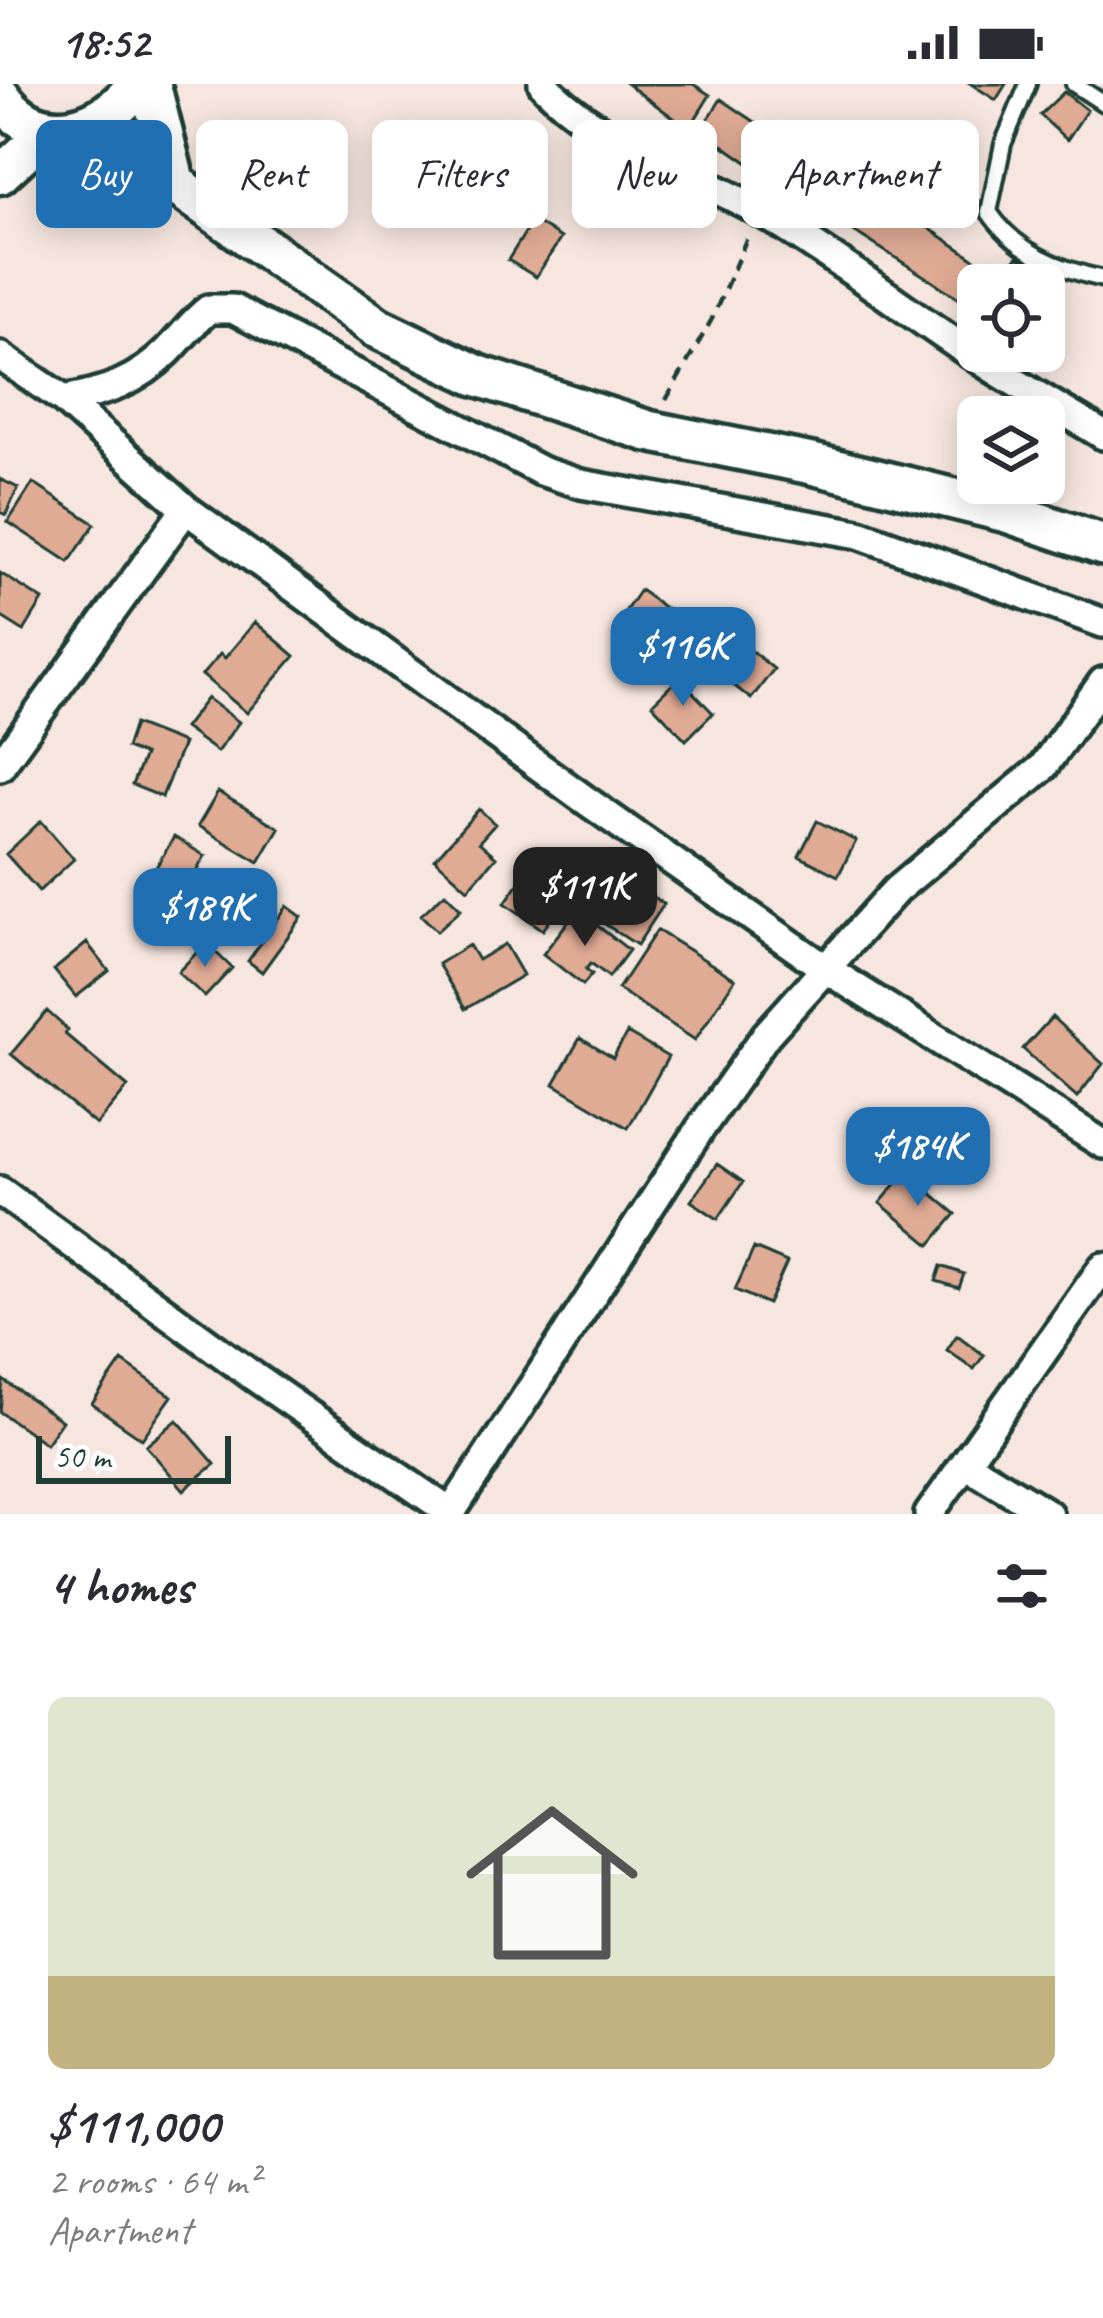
<!DOCTYPE html>
<html lang="en">
<head>
<meta charset="utf-8">
<style>
	body { margin:0; font-family:Caveat,sans-serif; background:#f7f7f7; color:#2b2b33; height:100vh; display:flex; flex-direction:column; font-size:45px; white-space:nowrap }
	* { box-sizing:border-box; margin:0 }
	p { font-size:39px; color:#7c7c81 }
	.icon { flex:none; width:66px; height:66px; fill:none; stroke:currentColor; stroke-width:2; stroke-linecap:round; stroke-linejoin:round }
	.map { position:relative; height:1430px; overflow:hidden }
	.side { display:flex; flex-direction:column; background:#fff; flex:1 }
	.side>* { flex:none }
	.top-card { position:absolute; left:36px; top:36px; width:1032px; height:108px; display:flex; gap:24px }
	.controls { position:absolute; left:957px; top:180px; display:grid; gap:24px }
	.controls a { display:grid; place-items:center; width:108px; height:108px; border-radius:18px; background:#fff; box-shadow:0 6px 30px #0003; font-size:60px }
	.scale { position:absolute; left:36px; bottom:30px; width:195px; box-sizing:border-box; padding-left:12px; border:6px solid #1f3d34; border-top:0; font-size:33px; line-height:42px; white-space:nowrap; color:#1f3d34; -webkit-text-stroke:9px #fff; paint-order:stroke }
	.price { position:absolute; translate:-50% -102px; padding:0 27px; border-radius:24px; background:#1f6fb2; color:#fff; font-size:39px; line-height:78px; filter:drop-shadow(0 3px 6px #0008) }
	.price::after { content:''; position:absolute; left:50%; top:72px; width:36px; height:27px; margin-left:-18px; background:inherit; clip-path:polygon(0 0,100% 0,50% 100%) }
	.price.current { background:#222; color:#fff }
	ul { padding:0; list-style:none }
	li { display:grid; align-content:center; gap:24px; height:636px; padding:0 48px }
	li+li { border-top:3px solid #e1e1e2 }
	li span { display:grid; place-items:center; height:372px; border-radius:18px; color:#555 }
	li>.icon { margin-inline-start:auto }
	span .icon { width:216px; height:216px; fill:#fffc; stroke-width:1 }
	li b { font-size:51px }
	h2 { display:flex; justify-content:space-between; align-items:center; height:144px; padding:0 48px; font-size:51px }
	.pill { padding:0 42px; border-radius:18px; background:#fff; box-shadow:0 6px 30px #0003; font-size:42px; line-height:108px }
	.pill.current { background:#1f6fb2; color:#fff }
	.status { display:flex; justify-content:space-between; align-items:center; height:84px; padding:0 60px; background:#fff; direction:ltr }
	.status svg { height:33px; fill:currentColor }
	.map>svg:first-child { display:block }
</style>
</head>
<body>
<div class="status"><b>18:52</b><svg viewBox="0 0 49 12"><path d="M0 12V9h3v3zM5 12V6h3v6zM10 12V3h3v9zM15 12V0h3v12zM26 1h20v11H26zM47 4h2v5h-2z"/></svg></div>
<div class="map">
<svg width="1103" height="1430" viewBox="0 0 1103 1430">
	<rect width="100%" height="100%" fill="#f6e6df"/>
	<filter id="ink" filterUnits="userSpaceOnUse"><feTurbulence type="fractalNoise" baseFrequency=".00833" numOctaves="2"/><feDisplacementMap in="SourceGraphic" scale="24" xChannelSelector="R" yChannelSelector="G"/><feConvolveMatrix kernelMatrix="1 2 1 2 8 2 1 2 1" color-interpolation-filters="sRGB"/></filter>
	<g filter="url(#ink)">
		<path fill="#e0ab95" stroke="#1f3d34" stroke-width="3" d="M627,0H693L710,11L689,45Z
			M971,0H1006L996,16Z
			M1064,8L1087,26L1067,56L1040,31Z
			M721,15L782,56L764,90L701,46Z
			M791,58L855,105L833,138L775,94Z
			M520,74L535,91L518,106L503,90Z
			M868,103L988,184L965,218L844,141Z
			M533,136L561,154L536,193L508,176Z
			M1018,172L1052,198L1044,212V201H994Z
			M0,395L18,404L6,431L0,428Z
			M33,399L95,440L69,478L8,438Z
			M0,489L43,516L24,547L0,532Z
			M640,506L673,530L655,555L622,532Z
			M255,538L295,572L247,629L202,591L220,570L225,574Z
			M729,549L774,585L751,615L705,579Z
			M679,594L713,629L686,656L652,620Z
			M207,614L239,638L217,668L184,644Z
			M134,640L183,659L162,713L132,701L144,671L126,664Z
			M218,708L279,744L259,778L198,742Z
			M479,725L495,740L479,758L496,773L468,805L435,775Z
			M41,737L74,775L39,807L6,770Z
			M817,737L856,757L838,792L799,772Z
			M174,753L205,772L177,819L146,800Z
			M535,776L557,791L548,805L564,816L543,846L505,819Z
			M626,795L664,820L637,861L600,837Z
			M445,809L461,825L437,847L421,831Z
			M287,822L302,833L262,888L248,877Z
			M577,826L629,866L609,893L591,879L586,885L592,890L583,901L543,870Z
			M657,846L735,895L695,956L618,905Z
			M87,859L109,887L76,913L54,886Z
			M206,859L232,884L205,913L178,888Z
			M505,860L523,891L465,925L438,880L469,861L478,876Z
			M47,927L68,946L65,950L128,1003L96,1041L11,970Z
			M1052,933L1103,980L1077,1013L1023,965Z
			M627,949L668,973L628,1044L554,1000L580,954L613,974Z
			M717,1080L743,1098L718,1135L691,1117Z
			M906,1088L956,1130L930,1161L880,1119Z
			M754,1164L787,1178L768,1220L735,1206Z
			M941,1182L964,1190L959,1204L936,1197Z
			M957,1251L984,1271L974,1285L947,1266Z
			M122,1277L172,1312L142,1355L92,1320Z
			M3,1296L62,1337L46,1360L0,1328Z
			M177,1336L215,1380L184,1406L146,1362Z"/>
		<g fill="none" stroke-linecap="round" stroke-linejoin="round">
			<g stroke="#1f3d34" stroke-width="22">
				<path id="lane" d="M1028,0L1003,60L989,128C1015,167 1058,185 1103,195
					M1074,0L1103,19"/>
			</g>
			<g stroke="#1f3d34" stroke-width="36">
				<path id="street" d="M543,0C602,62 692,88 764,130C838,174 906,227 977,274C1018,301 1061,325 1103,351
					M0,272L64,316L186,425L584,715L823,883L1103,1060
					M64,316C106,308 137,298 168,267C182,253 193,237 209,225H233L541,387L581,400L859,450L1103,539
					M0,682L186,425
					M0,1107L253,1292L451,1429
					M966,1380L1048,1430
					M450,1430L700,1045L766,951L896,806L1043,683L1103,598
					M929,1430L1103,1183"/>
			</g>
			<g stroke="#1f3d34" stroke-width="45">
				<path id="secondary" d="M0,91L51,44"/>
			</g>
			<g stroke="#1f3d34" stroke-width="48">
				<path id="primary" d="M150,0L175,100
					M0,12C38,67 105,48 137,0
					M83,43L175,100L378,244L476,291L648,347L812,380L1007,428L1103,461"/>
			</g>
			<path stroke="#1f3d34" stroke-width="4.5" stroke-dasharray="12 9" stroke-linecap="butt" d="M666,316L712,235L749,149"/>
			<use href="#lane" stroke="#fff" stroke-width="14"/>
			<use href="#street" stroke="#fff" stroke-width="27"/>
			<use href="#secondary" stroke="#fff" stroke-width="36"/>
			<use href="#primary" stroke="#fff" stroke-width="39"/>
		</g>
	</g>
</svg>
<div class="controls">
<a><svg class="icon" aria-label="locate" viewBox="0 0 24 24"><circle cx="12" cy="12" r="6"/><path d="M12 2v4M12 18v4M2 12h4M18 12h4"/></svg></a>
<a><svg class="icon" aria-label="layers" viewBox="0 0 24 24"><path d="M12 4l9 5-9 5-9-5zM3 14l9 5 9-5"/></svg></a>
</div>
<div class="scale">50 m</div>
<b class="price" style="left:683px;top:625px">$116K</b>
<b class="price current" style="left:585px;top:865px">$111K</b>
<b class="price" style="left:205px;top:886px">$189K</b>
<b class="price" style="left:918px;top:1125px">$184K</b>
<div class="top-card">
<a class="pill current">Buy</a>
<a class="pill">Rent</a>
<a class="pill">Filters</a>
<a class="pill">New</a>
<a class="pill">Apartment</a>
</div>
</div>
<section class="side">
<h2>4 homes<svg class="icon" aria-label="filters" viewBox="0 0 24 24"><path d="M4 7h16M4 17h16"/><circle cx="9" cy="7" r="2"/><circle cx="15" cy="17" r="2"/></svg></h2>
<ul>
<li><span style="background:linear-gradient(#dfe7d0 75%,#c2b280 0)"><svg class="icon" aria-label="home" viewBox="0 0 24 24"><path d="M3 11l9-7 9 7M6 9v11h12V9"/></svg></span><div><b>$111,000</b><p>2 rooms · 64 m²</p><p>Apartment</p></div></li>
</ul>
</section>
</body>
</html>
